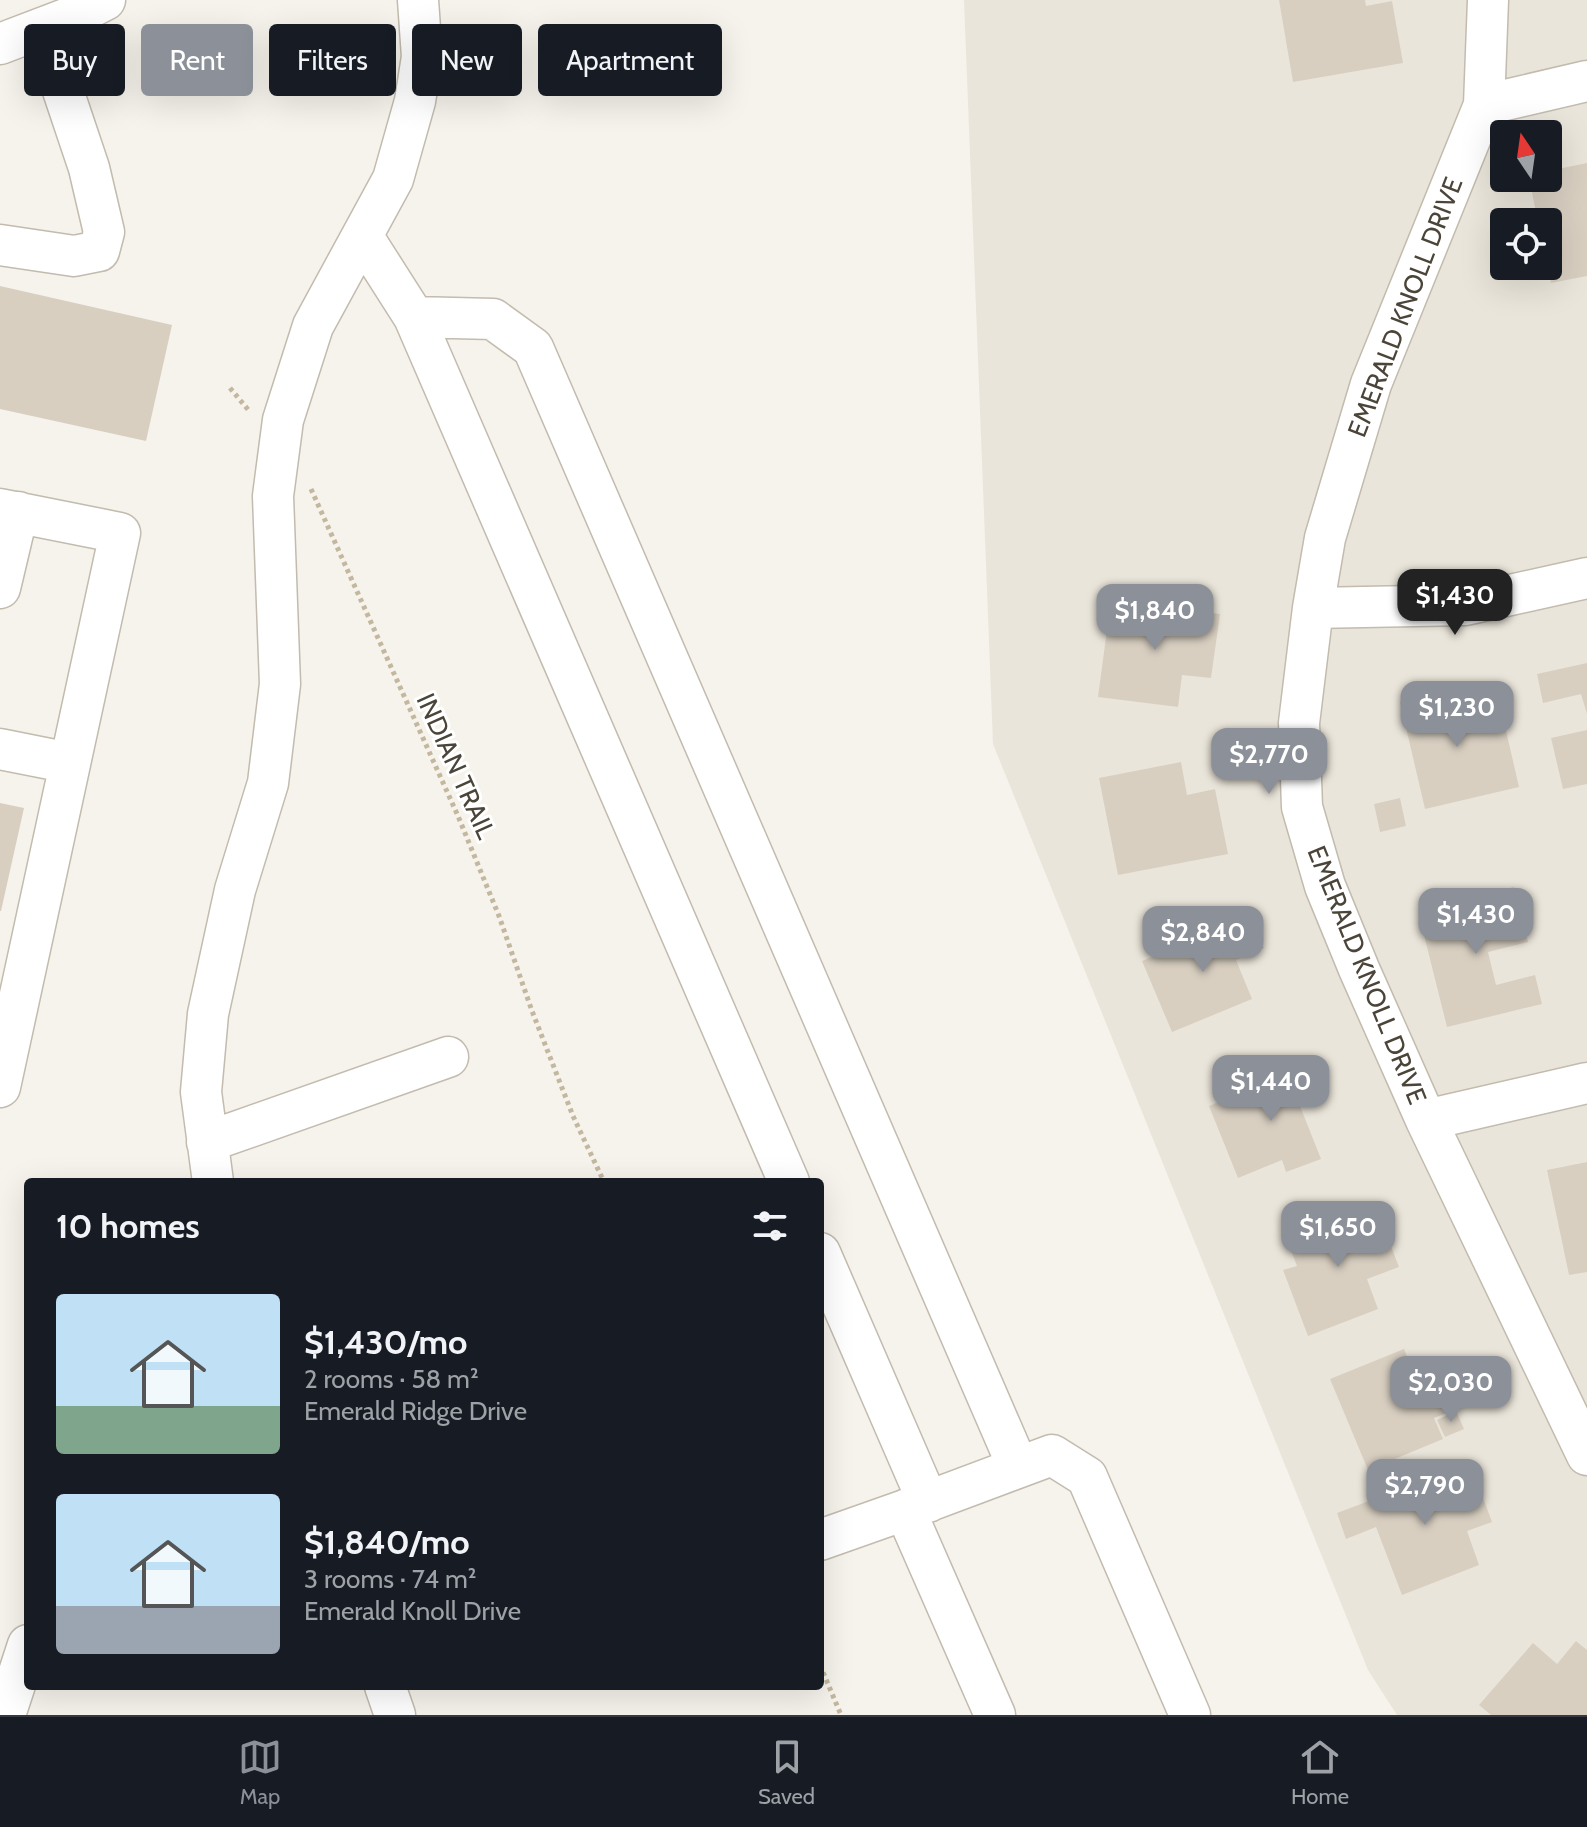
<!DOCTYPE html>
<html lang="en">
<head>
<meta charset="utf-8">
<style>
	body { margin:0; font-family:Cabin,sans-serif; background:#242831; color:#f1f3f6; height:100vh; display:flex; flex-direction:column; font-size:30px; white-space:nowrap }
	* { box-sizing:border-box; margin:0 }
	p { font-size:26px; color:#9ea1a6 }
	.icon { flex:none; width:44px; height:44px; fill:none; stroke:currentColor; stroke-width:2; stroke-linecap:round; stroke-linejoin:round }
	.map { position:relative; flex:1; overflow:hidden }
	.side { position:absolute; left:24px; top:1178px; width:800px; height:512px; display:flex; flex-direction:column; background:#171b24; border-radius:8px; box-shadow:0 8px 32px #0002 }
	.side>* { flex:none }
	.guide { position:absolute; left:24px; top:24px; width:800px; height:72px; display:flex; gap:16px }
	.needle { width:52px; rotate:347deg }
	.controls { position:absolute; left:1490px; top:120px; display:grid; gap:16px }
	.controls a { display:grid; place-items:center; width:72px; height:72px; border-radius:8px; background:#171b24; box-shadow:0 8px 32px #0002; font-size:40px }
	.price { position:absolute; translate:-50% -68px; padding:0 18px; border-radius:16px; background:#8c9099; color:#fff; font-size:26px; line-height:52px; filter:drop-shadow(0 2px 4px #0008) }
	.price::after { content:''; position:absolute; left:50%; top:48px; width:24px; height:18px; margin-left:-12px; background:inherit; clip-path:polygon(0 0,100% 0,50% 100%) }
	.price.selected { background:#222; color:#fff }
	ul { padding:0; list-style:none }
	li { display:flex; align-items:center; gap:24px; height:200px; padding:0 32px }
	li span { display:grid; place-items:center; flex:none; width:224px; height:160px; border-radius:8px; color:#555 }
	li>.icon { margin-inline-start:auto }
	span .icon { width:96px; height:96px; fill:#fffc; stroke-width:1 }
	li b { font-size:34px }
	h2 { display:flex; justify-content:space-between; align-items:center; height:96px; padding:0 32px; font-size:34px }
	.tag { padding:0 28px; border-radius:8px; background:#171b24; box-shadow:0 8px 32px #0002; font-size:28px; line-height:72px }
	.tag.selected { background:#8c9099; color:#fff }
	.tab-bar { display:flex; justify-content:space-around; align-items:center; height:112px; border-top:2px solid #363941; background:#171b24; font-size:22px; color:#9ea1a6 }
	.tab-bar a { display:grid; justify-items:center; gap:4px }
	.tab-bar .selected { color:#8c9099 }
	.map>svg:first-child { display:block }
</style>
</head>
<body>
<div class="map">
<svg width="1587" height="1715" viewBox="0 0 1587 1715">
	<rect width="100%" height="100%" fill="#f6f3ec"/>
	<path fill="#eae5da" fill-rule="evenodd" d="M964,0H1587V1715H1397L1368,1670L993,744ZM1504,134H1548V178H1504ZM1504,222H1548V266H1504Z"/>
	<path fill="#d8cfc1" d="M1279,0H1365L1366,6L1392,1L1403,63L1293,82Z
		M1587,163V276L1551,283L1548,266V222H1538L1529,178H1548V171Z
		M0,286L172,325L146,441L0,409Z
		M1111,600L1220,614L1211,678L1182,675L1178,707L1098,697Z
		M1587,663V714L1581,694L1543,703L1537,674Z
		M1464,687L1471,716L1501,709L1519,787L1425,809L1400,702Z
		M1587,730V784L1563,789L1551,738Z
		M1181,762L1187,795L1215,789L1228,854L1118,875L1099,778Z
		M1400,798L1406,826L1380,832L1374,804Z
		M0,803L24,808L1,911H0Z
		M1514,887L1528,942L1488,952L1496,985L1535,975L1542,1004L1447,1027L1418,911Z
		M1251,916L1264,948L1236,960L1252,999L1172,1032L1142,961Z
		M1315,1063L1328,1095L1300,1106L1321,1159L1286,1172L1282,1160L1238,1178L1209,1106Z
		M1587,1162V1272L1569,1275L1547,1170Z
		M1375,1205L1399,1267L1367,1279L1378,1309L1308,1336L1283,1270L1297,1266L1286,1238Z
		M1404,1349L1416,1379L1446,1367L1463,1406L1434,1418L1443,1439L1368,1470L1330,1379Z
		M1456,1411L1464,1429L1445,1437L1437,1420Z
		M1470,1463L1492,1522L1467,1531L1479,1565L1402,1595L1376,1527L1346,1539L1337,1513Z
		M1576,1641L1587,1650V1715H1491L1479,1705L1533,1643L1557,1664Z"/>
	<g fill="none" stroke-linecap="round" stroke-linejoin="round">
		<g stroke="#c2bbae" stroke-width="43">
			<path id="minor" d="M1488,0L1484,105L1371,384L1325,538L1313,608L1299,723L1302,807L1325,886L1359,969L1426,1120L1587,1455
				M0,44L76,15L105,0
				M1484,105L1587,81
				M363,237L414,317L493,319L533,348L1018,1467
				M0,245L74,256L99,251L104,232L89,168L42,28
				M414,317L789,1182
				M0,509L120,533L0,1087
				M0,588L18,512
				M1313,608L1465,605L1587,578
				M0,749L70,763
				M1426,1120L1587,1083
				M207,1142L448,1057
				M213,1182L201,1092L208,1014L235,890L268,783L280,684L273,496L283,420L313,326L393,179L415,101L422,57L418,0
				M820,1253L928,1502
				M905,1510L1052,1455L1087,1477L1190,1715
				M820,1540L905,1510L995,1715
				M385,1686L395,1715
				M5,1715L28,1645"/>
		</g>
		<path stroke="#c4b79f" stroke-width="5" stroke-dasharray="4 4" stroke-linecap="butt" d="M230,388L250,412
			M311,489L458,816L499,916L532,1011L573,1116L604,1182
			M820,1665L841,1715"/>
		<use href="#minor" stroke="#fff" stroke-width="40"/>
	</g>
	<g text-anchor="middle" stroke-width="6" stroke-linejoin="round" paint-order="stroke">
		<g font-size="26" fill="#4b4439" stroke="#fff">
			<text transform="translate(1405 307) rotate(-69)" y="9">EMERALD KNOLL DRIVE</text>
			<text transform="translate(456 766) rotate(66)" y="9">INDIAN TRAIL</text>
			<text transform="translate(1367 975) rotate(68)" y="9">EMERALD KNOLL DRIVE</text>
		</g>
	</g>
</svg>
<div class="controls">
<a><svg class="needle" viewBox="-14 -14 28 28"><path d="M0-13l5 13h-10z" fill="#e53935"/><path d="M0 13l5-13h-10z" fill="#9ea1a6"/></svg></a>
<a><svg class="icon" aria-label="locate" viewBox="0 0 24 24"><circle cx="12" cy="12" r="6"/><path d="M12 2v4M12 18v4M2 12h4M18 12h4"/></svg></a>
</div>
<b class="price selected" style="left:1455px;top:637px">$1,430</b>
<b class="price" style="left:1155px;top:652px">$1,840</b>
<b class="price" style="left:1457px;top:749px">$1,230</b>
<b class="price" style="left:1269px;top:796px">$2,770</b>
<b class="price" style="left:1476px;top:956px">$1,430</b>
<b class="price" style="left:1203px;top:974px">$2,840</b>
<b class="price" style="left:1271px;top:1123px">$1,440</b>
<b class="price" style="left:1338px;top:1269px">$1,650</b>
<b class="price" style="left:1451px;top:1424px">$2,030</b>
<b class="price" style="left:1425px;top:1527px">$2,790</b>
<div class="guide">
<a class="tag">Buy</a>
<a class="tag selected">Rent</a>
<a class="tag">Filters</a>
<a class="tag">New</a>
<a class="tag">Apartment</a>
</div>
<section class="side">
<h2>10 homes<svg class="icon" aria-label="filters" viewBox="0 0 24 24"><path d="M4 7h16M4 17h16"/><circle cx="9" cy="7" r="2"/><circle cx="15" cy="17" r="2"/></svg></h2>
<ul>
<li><span style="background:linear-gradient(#bfe0f5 70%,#7fa58c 0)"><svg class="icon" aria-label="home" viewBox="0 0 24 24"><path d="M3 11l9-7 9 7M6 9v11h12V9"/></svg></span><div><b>$1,430/mo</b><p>2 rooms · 58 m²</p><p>Emerald Ridge Drive</p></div></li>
<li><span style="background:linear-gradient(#bfe0f5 70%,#9aa5b1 0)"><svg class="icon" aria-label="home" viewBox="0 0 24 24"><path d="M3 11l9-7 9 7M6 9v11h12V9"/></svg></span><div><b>$1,840/mo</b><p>3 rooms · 74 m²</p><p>Emerald Knoll Drive</p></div></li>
</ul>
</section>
</div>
<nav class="tab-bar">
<a class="selected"><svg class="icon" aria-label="map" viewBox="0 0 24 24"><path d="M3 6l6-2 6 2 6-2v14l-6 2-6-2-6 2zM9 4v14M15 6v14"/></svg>Map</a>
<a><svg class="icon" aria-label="saved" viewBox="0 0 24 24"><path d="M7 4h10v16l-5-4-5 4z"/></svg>Saved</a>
<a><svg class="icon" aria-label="home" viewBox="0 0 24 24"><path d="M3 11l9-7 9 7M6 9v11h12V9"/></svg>Home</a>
</nav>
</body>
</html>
